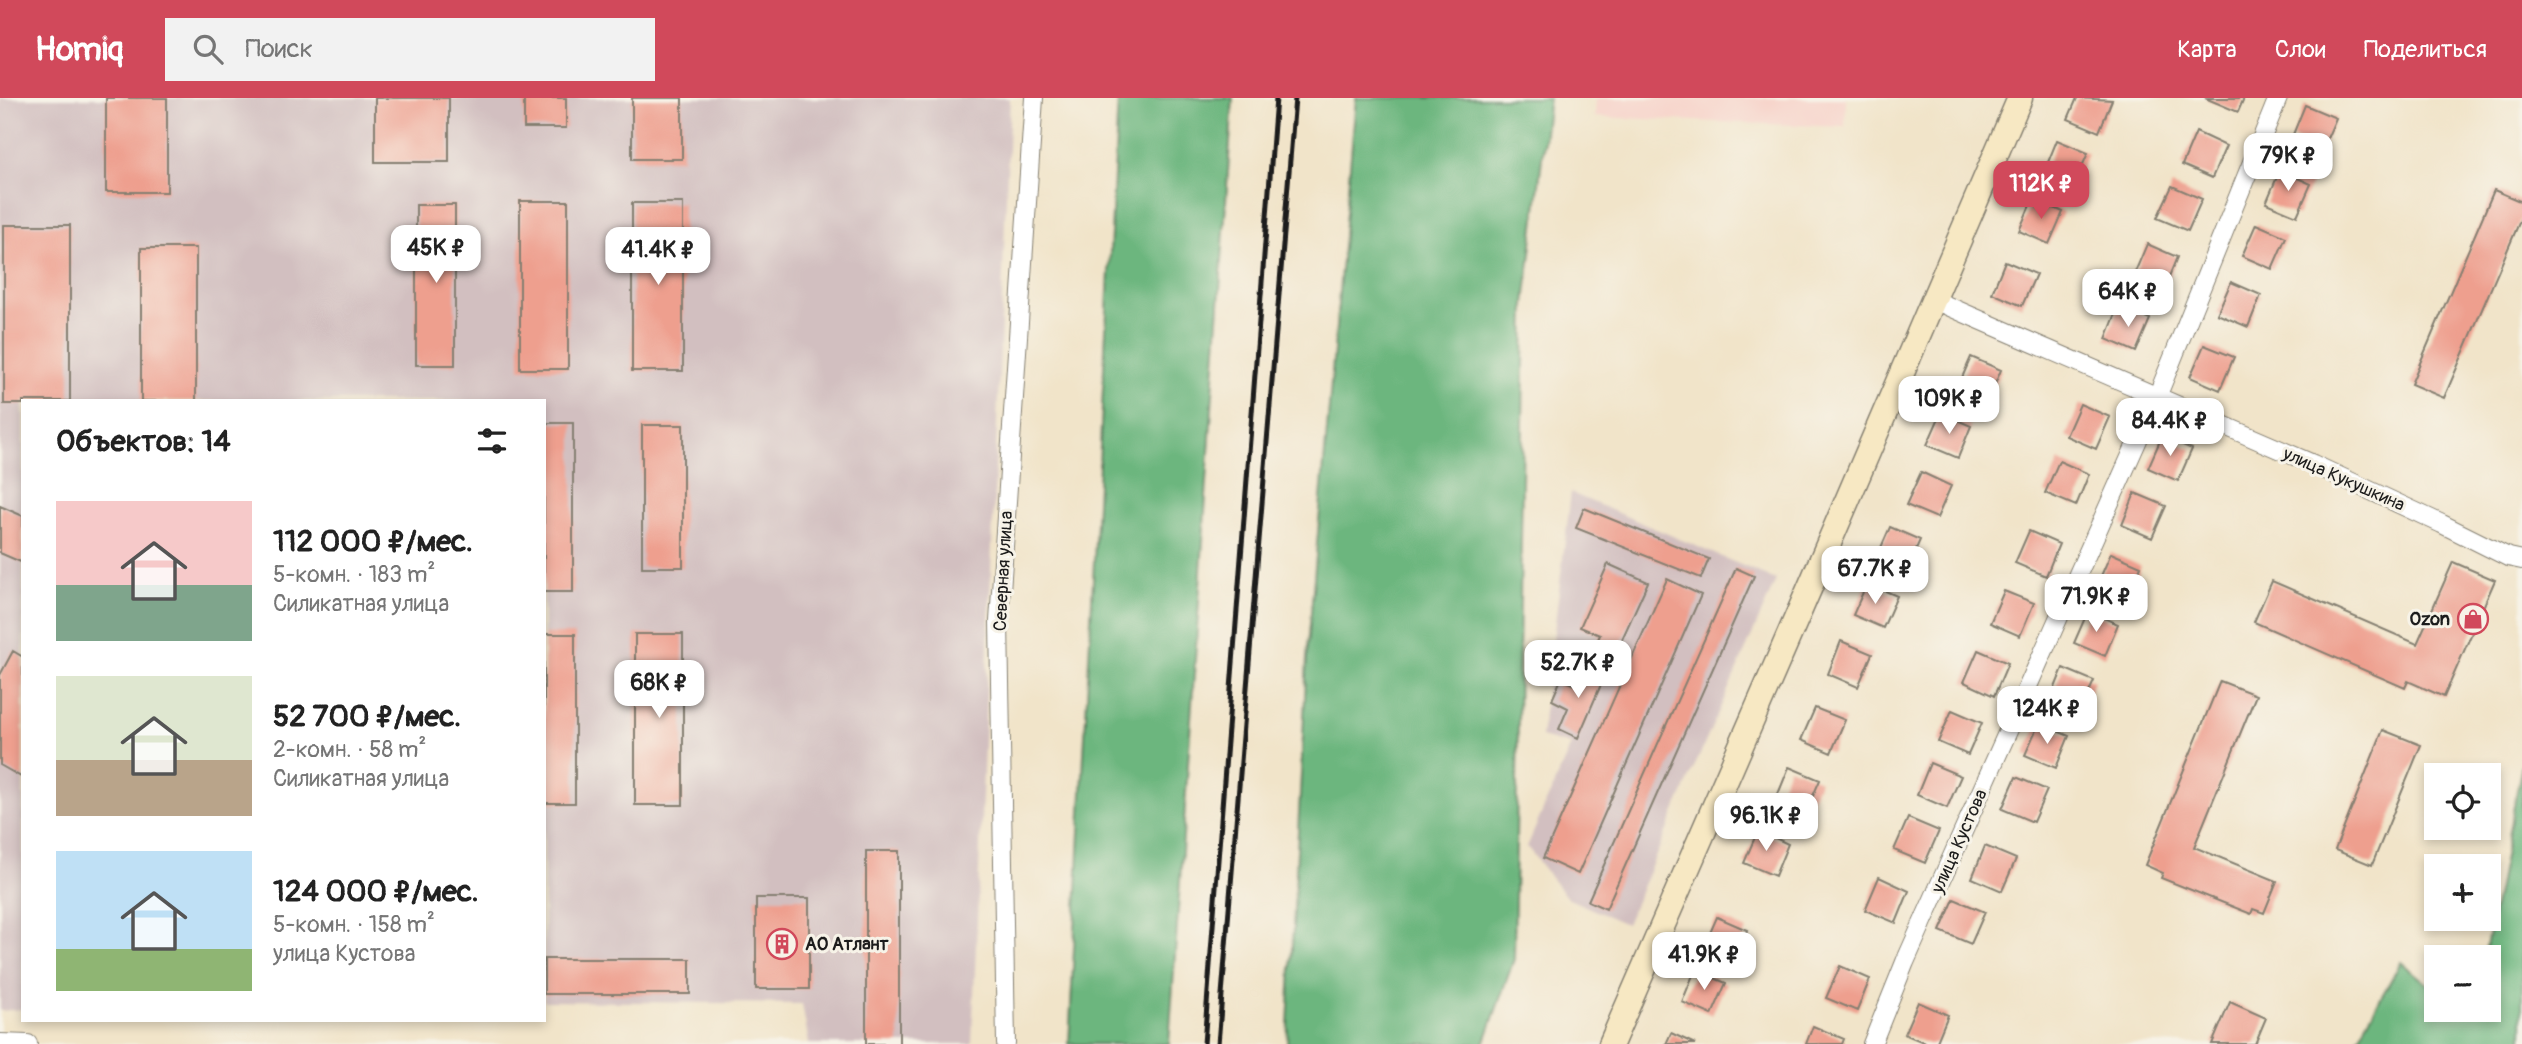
<!DOCTYPE html>
<html lang="ru">
<head>
<meta charset="utf-8">
<style>
	body { margin:0; font-family:Pangolin,sans-serif; background:#f2f2f2; color:#222; height:100vh; display:flex; flex-direction:column; font-size:26px; white-space:nowrap }
	* { box-sizing:border-box; margin:0 }
	p { font-size:23px; color:#767676 }
	.icon { flex:none; width:38px; height:38px; fill:none; stroke:currentColor; stroke-width:2; stroke-linecap:round; stroke-linejoin:round }
	.map { position:relative; flex:1; overflow:hidden }
	.details { position:absolute; left:21px; top:301px; width:525px; height:623px; display:flex; flex-direction:column; background:#fff; border-radius:0px; box-shadow:0 4px 10px #0003 }
	.details>* { flex:none }
	.tools { position:absolute; left:2424px; top:665px; display:grid; gap:14px }
	.tools a { display:grid; place-items:center; width:77px; height:77px; border-radius:0px; background:#fff; box-shadow:0 4px 10px #0003; font-size:35px }
	.price { position:absolute; translate:-50% -60px; padding:0 16px; border-radius:14px; background:#fff; color:#222; font-size:23px; line-height:46px; filter:drop-shadow(0 2px 4px #0008) }
	.price::after { content:''; position:absolute; left:50%; top:42px; width:21px; height:16px; margin-left:-10px; background:inherit; clip-path:polygon(0 0,100% 0,50% 100%) }
	.price.on { background:#d1495b; color:#fff }
	ul { padding:0; list-style:none }
	li { display:flex; align-items:center; gap:21px; height:175px; padding:0 35px }
	li span { display:grid; place-items:center; flex:none; width:196px; height:140px; border-radius:0px; color:#555 }
	li>.icon { margin-inline-start:auto }
	span .icon { width:84px; height:84px; fill:#fffc; stroke-width:1 }
	li b { font-size:30px }
	h2 { display:flex; justify-content:space-between; align-items:center; height:84px; padding:0 35px; font-size:30px }
	header { display:flex; align-items:center; gap:42px; box-sizing:border-box; height:98px; padding:0 35px; background:#d1495b; color:#fff }
	header strong { font-size:33px }
	nav { display:flex; gap:38px; margin-inline-start:auto; font-size:24px }
	.search { width:490px; height:63px; background:#f2f2f2; display:flex; align-items:center; gap:18px; box-sizing:border-box; padding:0 24px; border-radius:0px; color:#767676; font-size:26px }
	.map>svg:first-child { display:block }
</style>
</head>
<body>
<header>
<strong>Homiq</strong>
<div class="search"><svg class="icon" aria-label="search" viewBox="0 0 24 24"><circle cx="10" cy="10" r="6"/><path d="M15 15l6 6"/></svg>Поиск</div>
<nav><a>Карта</a><a>Слои</a><a>Поделиться</a></nav>
</header>
<div class="map">
<svg width="2522" height="946" viewBox="0 0 2522 946">
	<rect width="100%" height="100%" fill="#f7f3e8"/>
	<filter id="ink" filterUnits="userSpaceOnUse"><feTurbulence type="fractalNoise" baseFrequency=".0143" numOctaves="2"/><feDisplacementMap in="SourceGraphic" scale="14" xChannelSelector="R" yChannelSelector="G"/><feConvolveMatrix kernelMatrix="1 2 1 2 8 2 1 2 1" color-interpolation-filters="sRGB"/></filter>
	<filter id="wash" filterUnits="userSpaceOnUse"><feTurbulence type="fractalNoise" baseFrequency=".00686" numOctaves="4" result="noise"/><feDisplacementMap in="SourceGraphic" scale="28" xChannelSelector="R" yChannelSelector="G"/><feGaussianBlur stdDeviation="1.57" result="paint"/><feColorMatrix in="noise" values="0 0 0 0 0 0 0 0 0 0 0 0 0 0 0 0 0 1.4 0 .05"/><feComposite in="paint" operator="in"/></filter>
	<g filter="url(#wash)">
		<rect width="100%" height="100%" fill="#f1e4c9"/>
		<path fill="#f7d1c8" d="M1596,0H1846L1845,29L1595,19Z"/>
		<path fill="#d2bfc0" d="M0,0H1010L972,946H809L802,906L544,903V303H23V911L0,913Z
			M1571,395L1776,482L1626,826L1567,800L1527,749L1571,647L1541,639Z"/>
		<path fill="#6cb67e" stroke="#44694d" stroke-width="2" d="M1118,0H1233L1169,946H1069Z
			M1356,0H1549L1525,206L1514,861L1484,946H1287L1307,560Z
			M2522,667V946H2355L2401,864L2436,893V912H2488V859H2484Z"/>
		<g id="blocks">
			<path fill="#ee9f8e" d="M106,0H167V94H106Z
				M375,0H449V64H375Z
				M524,0H566V30H524Z
				M632,0H682V61H632Z
				M2077,0L2112,2L2099,34L2068,21Z
				M2205,0H2244L2238,14Z
				M2305,7L2336,20L2322,52L2292,39Z
				M2196,34L2226,48L2212,80L2182,67Z
				M2057,42L2088,55L2074,87L2044,74Z
				M2280,72L2311,86L2297,118L2266,105Z
				M2172,88L2202,101L2188,133L2157,120Z
				M2494,92L2522,104V118L2444,300L2411,286Z
				M2033,100L2063,114L2049,146L2019,133Z
				M520,103H568V271H520Z
				M632,105H683V273H632Z
				M416,107H455V267H416Z
				M2256,126L2286,139L2272,171L2242,158Z
				M4,127H70V303H23V306H4Z
				M2147,146L2177,159L2164,191L2133,179Z
				M141,150H196V303H141Z
				M2005,163L2036,176L2022,208L1992,195Z
				M2231,184L2261,197L2248,229L2217,216Z
				M2119,208L2150,221L2136,254L2106,241Z
				M2204,247L2234,259L2220,292L2190,279Z
				M1971,259L2001,272L1987,305L1957,291Z
				M2080,306L2110,319L2096,351L2066,338Z
				M1941,315L1971,328L1958,360L1927,347Z
				M544,325H573V494H544Z
				M642,327H683V469H642Z
				M2162,338L2192,351L2178,383L2148,370Z
				M2059,363L2089,376L2076,408L2045,395Z
				M1921,374L1951,388L1937,420L1906,407Z
				M2135,395L2166,408L2152,440L2122,427Z
				M0,408L23,418V465L0,455Z
				M1584,410L1709,461L1701,480L1576,430Z
				M1890,429L1920,442L1906,474L1876,461Z
				M2029,433L2059,446L2046,478L2015,465Z
				M2111,455L2141,468L2128,500L2097,487Z
				M2453,464L2495,482L2444,599L2408,583L2405,590L2254,524L2272,483L2417,546Z
				M1608,466L1648,484L1614,559L1594,550L1600,537L1580,529Z
				M1736,470L1754,478L1606,811L1588,803Z
				M1667,481L1701,497L1578,776L1543,760Z
				M1867,485L1897,498L1883,530L1853,517Z
				M2004,493L2034,505L2020,538L1990,525Z
				M2088,513L2118,526L2105,558L2074,545Z
				M544,536H575V705H544Z
				M635,536H683V707H635Z
				M1841,543L1872,556L1858,589L1828,576Z
				M1978,552L2008,565L1994,598L1964,584Z
				M13,553L23,559V680L0,667V577Z
				M1587,567L1606,575L1578,640L1559,631L1568,610L1552,602L1561,581L1578,588Z
				M2063,570L2094,583L2080,615L2050,602Z
				M2220,583L2256,597L2194,749L2277,783L2264,815L2253,811L2251,816L2161,780L2163,775L2145,767Z
				M1815,610L1845,622L1831,655L1801,642Z
				M1952,612L1982,625L1968,657L1938,644Z
				M2039,625L2069,638L2056,670L2025,657Z
				M2383,632L2421,647L2372,767L2335,752Z
				M1930,665L1961,678L1947,710L1917,697Z
				M1789,669L1820,682L1806,714L1776,701Z
				M2016,679L2047,692L2033,724L2002,711Z
				M1908,720L1939,733L1925,765L1894,752Z
				M1758,732L1788,746L1775,778L1744,765Z
				M1985,748L2016,761L2002,793L1972,780Z
				M866,753H899V946H866Z
				M1879,779L1909,793L1896,825L1865,812Z
				M756,800H809V891H756Z
				M1954,801L1985,814L1971,846L1940,833Z
				M1717,819L1747,832L1733,864L1703,851Z
				M544,861H690V896H544Z
				M1840,868L1870,881L1857,913L1826,900Z
				M1695,872L1726,885L1712,917L1682,904Z
				M1918,904L1948,917L1936,946H1928L1904,936Z
				M2230,904L2266,920L2255,946H2212Z
				M1813,928L1844,941L1842,946H1806Z
				M1671,935L1695,946H1666Z"/>
		</g>
	</g>
	<g filter="url(#ink)">
		<use href="#blocks" fill-opacity="0" stroke="#868072" stroke-width="2"/>
		<g fill="none" stroke-linecap="round" stroke-linejoin="round">
			<g stroke="#868072" stroke-width="20">
				<path id="street" d="M1934,202L2313,366L2442,426L2508,459L2522,462
					M0,945L28,946
					M1006,946L999,523L1034,0
					M1872,946L1905,864L2157,299L2278,0"/>
			</g>
			<g stroke="#868072" stroke-width="27">
				<path id="secondary" d="M1611,946L1810,489L2020,0"/>
			</g>
			<use href="#street" stroke="#fff" stroke-width="18"/>
			<use href="#secondary" stroke="#f7e8c3" stroke-width="24"/>
			<path stroke="#1c1c1c" stroke-width="5" d="M1204,946L1276,0
				M1218,946L1295,0"/>
		</g>
	</g>
	<defs>
		<g id="shop-ring" transform="scale(1.575)"><circle r="9.5" fill="#f7f3e8" stroke="#d1495b" stroke-width="1.5"/><path d="M-5-2.5h2.3a2.7 3.5 0 0 1 5.4 0H5L5.5 6h-11ZM-1.5-2.5h3a1.5 2.3 0 0 0-3 0Z" fill="#d1495b"/></g>
		<g id="building-ring" transform="scale(1.575)"><circle r="9.5" fill="#f7f3e8" stroke="#d1495b" stroke-width="1.5"/><path d="M-4-6H4V6H1V3H-1V6H-4ZM-2.5-4.3h1.7v1.8h-1.7ZM.8-4.3h1.7v1.8H.8ZM-2.5-1h1.7V.8h-1.7ZM.8-1h1.7V.8H.8Z" fill="#d1495b"/></g>
	</defs>
	<g fill-rule="evenodd">
		<use href="#shop-ring" x="2473" y="521"/>
		<use href="#building-ring" x="782" y="846"/>
	</g>
	<g text-anchor="middle" stroke-width="6" stroke-linejoin="round" paint-order="stroke">
		<g font-size="18" fill="#1c1c1c" stroke="#f7f3e8">
			<text transform="translate(2344 381) rotate(24)" y="6">улица Кукушкина</text>
			<text transform="translate(1003 473) rotate(-87)" y="6">Северная улица</text>
			<text transform="translate(1959 743) rotate(-66)" y="6">улица Кустова</text>
		</g>
		<g font-size="18" font-weight="bold" fill="#1c1c1c" stroke="#f7f3e8" text-anchor="end">
			<text x="2450" y="527">Ozon</text>
			<text x="805" y="852" text-anchor="start">АО Атлант</text>
		</g>
	</g>
</svg>
<div class="tools">
<a><svg class="icon" aria-label="locate" viewBox="0 0 24 24"><circle cx="12" cy="12" r="6"/><path d="M12 2v4M12 18v4M2 12h4M18 12h4"/></svg></a>
<a>+</a>
<a>−</a>
</div>
<b class="price" style="left:2288px;top:95px">79K ₽</b>
<b class="price on" style="left:2041px;top:123px">112K ₽</b>
<b class="price" style="left:436px;top:187px">45K ₽</b>
<b class="price" style="left:658px;top:189px">41.4K ₽</b>
<b class="price" style="left:2128px;top:231px">64K ₽</b>
<b class="price" style="left:1949px;top:338px">109K ₽</b>
<b class="price" style="left:2170px;top:360px">84.4K ₽</b>
<b class="price" style="left:1875px;top:508px">67.7K ₽</b>
<b class="price" style="left:2096px;top:536px">71.9K ₽</b>
<b class="price" style="left:1578px;top:602px">52.7K ₽</b>
<b class="price" style="left:659px;top:622px">68K ₽</b>
<b class="price" style="left:2047px;top:648px">124K ₽</b>
<b class="price" style="left:1766px;top:755px">96.1K ₽</b>
<b class="price" style="left:1704px;top:894px">41.9K ₽</b>
<section class="details">
<h2>Объектов: 14<svg class="icon" aria-label="filters" viewBox="0 0 24 24"><path d="M4 7h16M4 17h16"/><circle cx="9" cy="7" r="2"/><circle cx="15" cy="17" r="2"/></svg></h2>
<ul>
<li><span style="background:linear-gradient(#f6c9c9 60%,#7fa58c 0)"><svg class="icon" aria-label="home" viewBox="0 0 24 24"><path d="M3 11l9-7 9 7M6 9v11h12V9"/></svg></span><div><b>112 000 ₽/мес.</b><p>5-комн. · 183 m²</p><p>Силикатная улица</p></div></li>
<li><span style="background:linear-gradient(#dfe7d0 60%,#b9a48a 0)"><svg class="icon" aria-label="home" viewBox="0 0 24 24"><path d="M3 11l9-7 9 7M6 9v11h12V9"/></svg></span><div><b>52 700 ₽/мес.</b><p>2-комн. · 58 m²</p><p>Силикатная улица</p></div></li>
<li><span style="background:linear-gradient(#bfe0f5 70%,#8fb573 0)"><svg class="icon" aria-label="home" viewBox="0 0 24 24"><path d="M3 11l9-7 9 7M6 9v11h12V9"/></svg></span><div><b>124 000 ₽/мес.</b><p>5-комн. · 158 m²</p><p>улица Кустова</p></div></li>
</ul>
</section>
</div>
</body>
</html>
